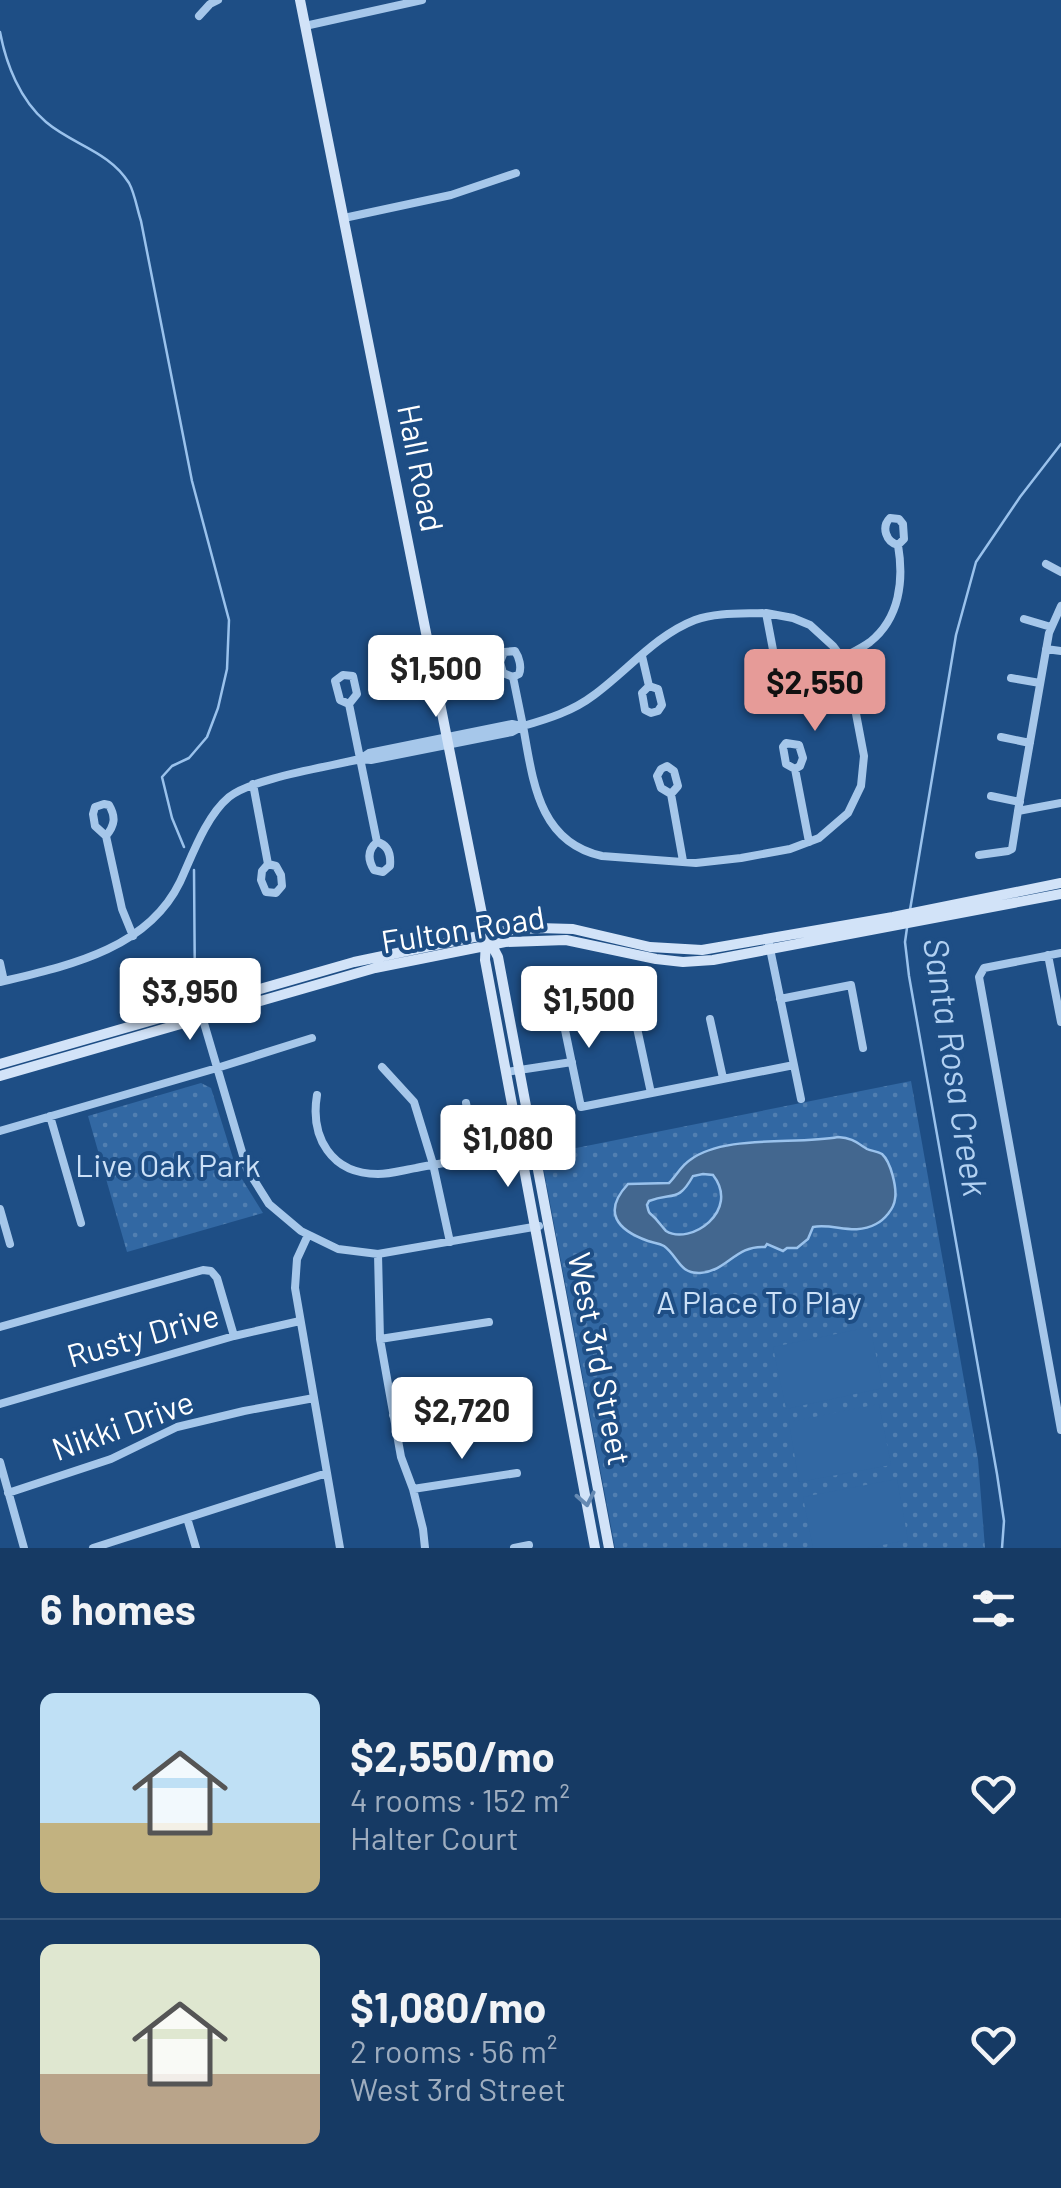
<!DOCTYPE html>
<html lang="en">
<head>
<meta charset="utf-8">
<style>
	body { margin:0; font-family:Barlow,sans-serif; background:#23456d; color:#f1f3f6; height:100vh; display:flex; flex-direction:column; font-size:38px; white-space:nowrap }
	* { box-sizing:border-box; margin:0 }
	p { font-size:32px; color:#9eadbf }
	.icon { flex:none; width:55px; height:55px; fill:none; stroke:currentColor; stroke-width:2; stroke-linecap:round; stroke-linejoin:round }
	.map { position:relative; height:1548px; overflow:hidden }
	.side { display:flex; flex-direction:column; background:#163a64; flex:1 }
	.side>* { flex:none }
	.price { position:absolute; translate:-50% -85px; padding:0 22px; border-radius:10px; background:#fff; color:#222; font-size:32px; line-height:65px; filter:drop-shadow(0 2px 5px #0008) }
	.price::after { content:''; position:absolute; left:50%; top:60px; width:30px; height:22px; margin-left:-15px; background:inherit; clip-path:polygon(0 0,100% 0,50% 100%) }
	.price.active { background:#e69b98; color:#111 }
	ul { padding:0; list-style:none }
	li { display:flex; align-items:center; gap:30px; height:250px; padding:0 40px }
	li+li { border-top:2px solid #355478 }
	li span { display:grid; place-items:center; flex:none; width:280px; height:200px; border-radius:15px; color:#555 }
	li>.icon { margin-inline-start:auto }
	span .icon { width:120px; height:120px; fill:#fffc; stroke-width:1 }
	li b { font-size:42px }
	h2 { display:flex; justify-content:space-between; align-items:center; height:120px; padding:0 40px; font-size:42px }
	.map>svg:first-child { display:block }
</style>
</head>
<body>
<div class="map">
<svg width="1061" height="1548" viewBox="0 0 1061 1548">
	<defs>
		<pattern id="green-dots" width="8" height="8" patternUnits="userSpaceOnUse" patternTransform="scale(2.5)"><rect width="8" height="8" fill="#3268a3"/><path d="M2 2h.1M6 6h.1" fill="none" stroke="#517fb1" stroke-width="1.8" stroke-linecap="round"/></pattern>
	</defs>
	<rect width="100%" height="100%" fill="#1e4e85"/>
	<path fill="url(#green-dots)" d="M911,1081L978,1459L985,1548H615L541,1155Z
		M201,1083L211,1088L237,1171L263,1213L127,1252L88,1116Z"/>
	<path fill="#3268a3" d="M870,1327L883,1388L786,1409L773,1347Z
		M879,1404L891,1465L799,1482L789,1422Z
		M897,1479L908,1540L867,1548H813L803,1497Z"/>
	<path fill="#43678f" stroke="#9ac2ec" stroke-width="2.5" fill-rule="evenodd" d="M838,1137C852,1138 856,1142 867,1149C871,1151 877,1151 882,1154C891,1162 897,1188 895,1199C894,1209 884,1220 876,1224C854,1236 834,1223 813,1227L808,1239L797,1248H787L783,1251L767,1244L765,1247C735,1245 728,1271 700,1273C679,1274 678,1256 664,1246C659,1243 654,1243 648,1241C617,1230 602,1212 628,1184L669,1183C676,1176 681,1166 690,1160C724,1134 797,1145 838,1137ZM703,1174L713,1175C741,1211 690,1246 666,1231C665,1230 656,1219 655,1218C647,1210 650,1216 647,1205L649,1201C673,1192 678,1203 693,1176Z"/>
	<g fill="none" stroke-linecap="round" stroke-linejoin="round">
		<path stroke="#9ac2ec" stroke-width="2.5" d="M0,32C6,64 20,100 46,122C73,145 109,151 129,183C135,194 137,209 141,221L192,481L229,620L227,669L218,708L207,737L189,758L172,766L162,777L172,818L184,847
			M194,870L195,997
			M910,910L956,635L976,562L1020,497L1061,444
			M907,928L905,942L909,976L997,1474L1004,1521L1002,1548"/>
		<path stroke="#a6c7ea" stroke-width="8" d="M199,16L210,4L218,0
			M305,26L422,0
			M344,218L451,195L516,173
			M1046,564L1061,572
			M1061,606L1049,633L1018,811L1061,803
			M766,613L793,618L810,625L833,646L842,658L850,682L864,756L861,786L848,813L819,838L790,849L741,858L696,863L602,856C538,842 533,780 523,726C548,719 573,711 594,695C628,670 656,635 695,620C717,612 743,614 766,613Z
			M766,613L774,655L769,658L766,668L769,680L776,682L784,678L785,674L783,660L774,655
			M1024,619L1051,627
			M1046,649L1061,651
			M642,656L649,686L642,693L645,710L651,713L658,711L662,705L658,689L649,686
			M842,658C851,653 862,648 870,642C900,618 904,580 898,545L904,539L903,524L899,519L890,518C881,527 886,542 898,545
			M513,677L503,673L500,662L504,652L515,651C519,657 522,667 519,674L513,677L523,726
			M1011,678L1040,683
			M349,704L340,700L335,681L343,675L353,676L357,694L349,704L377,842C367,850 368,860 374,870L383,872L390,866C391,855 389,845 377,842
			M1001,737L1030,743
			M360,759L369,753L512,724L521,726
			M795,769L786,764L783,747L786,743L799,745L803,758L800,766L795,769L809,842
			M253,784L268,864L262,871L261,880L266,892L276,893L282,886L281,875L276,866L268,864
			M671,794L661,788L657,776L661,769L667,766L674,771L678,786L671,794L683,861
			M991,796L1020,802
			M106,836L95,826L93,814L95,807L104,804L109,805C116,817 115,825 106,836L122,909L133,936
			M979,855L1008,851L1012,849L1018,811
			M768,939L801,1099
			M1061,953L984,968L979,977L1061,1430
			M1048,955L1061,1022
			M0,963L4,981
			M0,982C67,966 147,950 180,882C192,856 206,816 229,797C253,778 328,767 360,759L371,760L512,732L523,726
			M780,999L851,985L863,1048
			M559,1001L581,1107L794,1065
			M201,1013L247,1169L269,1204L301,1231L338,1249L378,1254L539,1226
			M710,1019L723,1078
			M637,1028L651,1093
			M382,1067L414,1102L433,1164L450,1242
			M506,1072L572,1062
			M317,1095C310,1137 331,1174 378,1174C390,1174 404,1170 416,1168C436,1164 457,1161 477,1158L466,1103
			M50,1116L81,1223
			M0,1131L217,1068L312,1038
			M0,1209L10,1244
			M308,1235L297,1259L295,1288L340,1548
			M378,1254L380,1339L401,1457L413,1489L423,1529L425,1548
			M0,1327L203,1270L211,1271L217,1278L234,1336
			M380,1339L489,1322
			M0,1404L234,1336L300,1321
			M393,1415L503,1397
			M0,1462L24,1548
			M413,1489L517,1473
			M8,1493L111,1459L177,1427L244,1411L314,1398
			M187,1518L196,1548
			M93,1548L327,1473
			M514,1548L529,1545"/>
		<path stroke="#d2e3f8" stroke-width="10" d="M300,0L486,934L498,957L609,1548
			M486,940L485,960L595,1548
			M0,1064L354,962L503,931L538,928L573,929L650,947L702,950L893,917L1061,883
			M0,1076L375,968L505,942L566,940L656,959L683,962L713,960L1061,894"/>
	</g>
	<defs><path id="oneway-chevron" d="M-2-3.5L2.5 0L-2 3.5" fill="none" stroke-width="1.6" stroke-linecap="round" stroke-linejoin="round" transform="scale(2.5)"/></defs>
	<use stroke="#668ab3" href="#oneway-chevron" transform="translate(586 1499) rotate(79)"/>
	<g text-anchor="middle" stroke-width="8" stroke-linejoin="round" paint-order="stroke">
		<g font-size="32" fill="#fff" stroke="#1e4e85">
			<text transform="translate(420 468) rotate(79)" y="11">Hall Road</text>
			<text transform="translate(463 930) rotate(-9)" y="11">Fulton Road</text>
			<text transform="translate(143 1336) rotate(-16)" y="11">Rusty Drive</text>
			<text transform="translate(599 1359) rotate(79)" y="11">West 3rd Street</text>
			<text transform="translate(123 1426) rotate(-20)" y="11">Nikki Drive</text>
		</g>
		<g font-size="32" fill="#cbe0f7" stroke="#1e4e85">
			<text x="168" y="1177">Live Oak Park</text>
			<text x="759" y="1314">A Place To Play</text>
		</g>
		<g font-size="35" font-style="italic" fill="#b2d1f2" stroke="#1e4e85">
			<text transform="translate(955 1067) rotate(81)" y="12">Santa Rosa Creek</text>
		</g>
	</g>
</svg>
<b class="price" style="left:436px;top:720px">$1,500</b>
<b class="price active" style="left:815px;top:734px">$2,550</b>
<b class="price" style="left:190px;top:1043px">$3,950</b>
<b class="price" style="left:589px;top:1051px">$1,500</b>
<b class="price" style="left:508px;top:1190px">$1,080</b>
<b class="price" style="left:462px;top:1462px">$2,720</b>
</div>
<section class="side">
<h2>6 homes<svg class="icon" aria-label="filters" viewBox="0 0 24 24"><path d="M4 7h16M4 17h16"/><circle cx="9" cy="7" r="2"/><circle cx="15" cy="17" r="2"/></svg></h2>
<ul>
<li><span style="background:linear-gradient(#bfe0f5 65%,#c2b280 0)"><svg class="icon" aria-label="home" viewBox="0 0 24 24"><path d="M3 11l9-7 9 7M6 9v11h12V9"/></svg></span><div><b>$2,550/mo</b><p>4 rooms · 152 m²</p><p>Halter Court</p></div><svg class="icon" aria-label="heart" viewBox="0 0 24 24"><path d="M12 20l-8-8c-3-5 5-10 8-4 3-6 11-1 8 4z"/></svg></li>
<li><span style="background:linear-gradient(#dfe7d0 65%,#b9a48a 0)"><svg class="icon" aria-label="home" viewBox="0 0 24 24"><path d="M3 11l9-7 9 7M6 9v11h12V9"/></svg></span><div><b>$1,080/mo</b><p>2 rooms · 56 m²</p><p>West 3rd Street</p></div><svg class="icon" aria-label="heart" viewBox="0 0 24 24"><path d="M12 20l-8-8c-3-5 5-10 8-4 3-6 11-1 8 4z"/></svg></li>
</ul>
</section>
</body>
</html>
